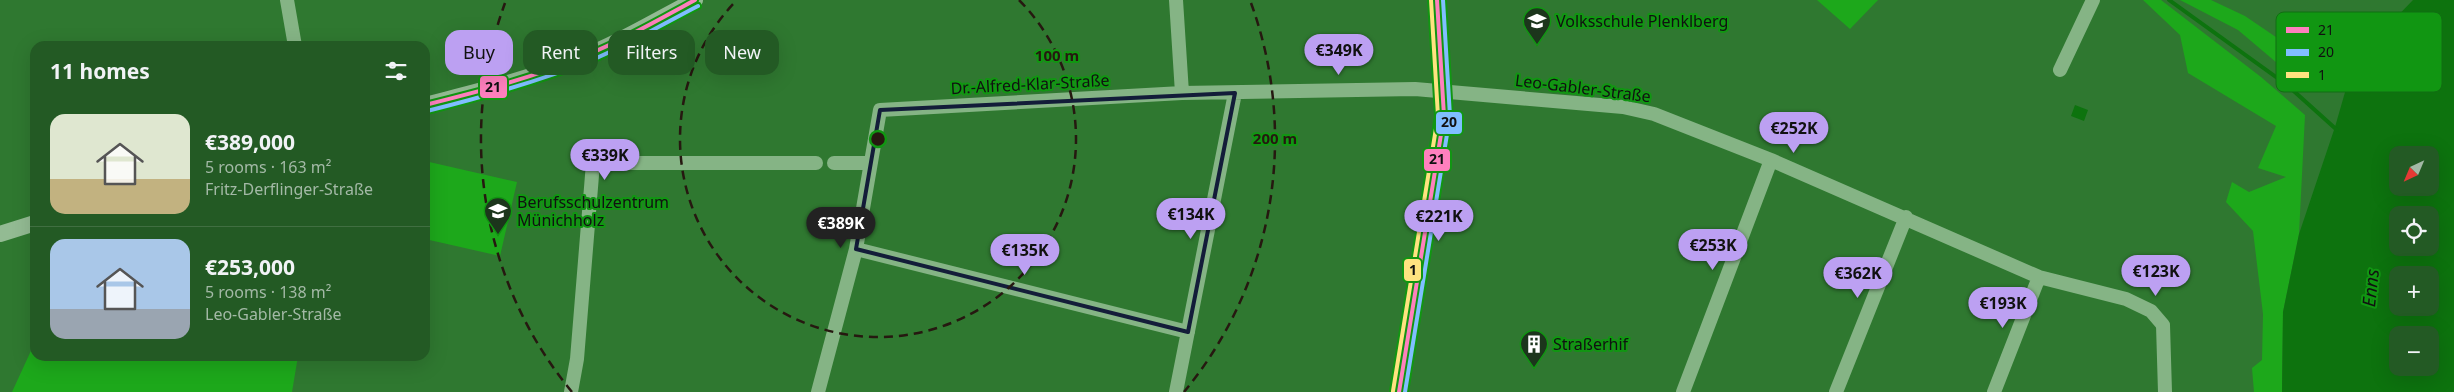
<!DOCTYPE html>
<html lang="en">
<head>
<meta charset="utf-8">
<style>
	body { margin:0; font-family:"Noto Sans",sans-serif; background:#2b602c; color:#f1f3f6; height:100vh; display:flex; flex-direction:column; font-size:19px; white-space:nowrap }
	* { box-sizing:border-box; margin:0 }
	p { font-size:16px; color:#a3b9a6 }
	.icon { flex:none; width:28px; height:28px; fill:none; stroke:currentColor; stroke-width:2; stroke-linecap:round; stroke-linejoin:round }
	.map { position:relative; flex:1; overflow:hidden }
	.panel { position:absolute; left:30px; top:41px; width:400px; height:320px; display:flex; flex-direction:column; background:#235a24; border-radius:15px; box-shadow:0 5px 20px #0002 }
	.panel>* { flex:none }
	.banner { position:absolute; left:445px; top:30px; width:475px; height:45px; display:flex; gap:10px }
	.needle { width:32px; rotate:224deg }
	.buttons { position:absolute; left:2389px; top:146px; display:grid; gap:10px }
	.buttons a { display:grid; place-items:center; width:50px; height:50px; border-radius:10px; background:#235a24; box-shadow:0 5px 20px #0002; font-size:25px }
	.price { position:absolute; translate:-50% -42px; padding:0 11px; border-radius:18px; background:#bca0f2; color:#111; font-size:16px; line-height:32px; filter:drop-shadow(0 1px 2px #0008) }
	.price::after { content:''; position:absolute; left:50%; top:30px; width:15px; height:11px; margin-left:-8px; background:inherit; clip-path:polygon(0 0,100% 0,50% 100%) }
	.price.selected { background:#222; color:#fff }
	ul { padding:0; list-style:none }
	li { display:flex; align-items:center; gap:15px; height:125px; padding:0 20px }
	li+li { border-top:1px solid #406f41 }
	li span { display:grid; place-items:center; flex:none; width:140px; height:100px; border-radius:15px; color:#555 }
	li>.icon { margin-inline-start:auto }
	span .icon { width:60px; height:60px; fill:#fffc; stroke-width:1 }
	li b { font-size:21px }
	h2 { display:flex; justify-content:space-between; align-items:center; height:60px; padding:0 20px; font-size:21px }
	.chip { padding:0 18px; border-radius:15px; background:#235a24; box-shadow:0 5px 20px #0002; font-size:18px; line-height:45px }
	.chip.selected { background:#bca0f2; color:#111 }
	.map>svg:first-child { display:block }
</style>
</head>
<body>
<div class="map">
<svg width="2454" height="392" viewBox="0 0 2454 392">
	<rect width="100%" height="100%" fill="#2f7830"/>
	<path fill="#1da81b" d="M1817,0H1878L1850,29Z
		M2143,0H2161L2261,77L2305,115L2299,234L2283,312L2282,392H2254L2252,368L2262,360L2263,314L2253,231L2226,202L2232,182L2249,192L2286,177L2258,168L2276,126L2188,73L2180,35Z
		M2180,0H2211L2245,16L2289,46L2355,13L2365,32L2338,73L2296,79L2238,30Z
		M425,161L517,182L500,256L425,239Z
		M35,342V356H298L292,392H12Z"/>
	<path fill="#0d730e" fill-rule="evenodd" d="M2413,0H2454V392H2282L2283,312L2299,234L2335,127L2354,61ZM2398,155H2430V188H2398ZM2398,215H2430V248H2398ZM2398,275H2430V308H2398ZM2398,335H2430V368H2398Z
		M2075,105L2088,110L2084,121L2071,116Z"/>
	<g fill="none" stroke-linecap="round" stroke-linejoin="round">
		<path stroke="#0d730e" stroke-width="4" d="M2169,0L2287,85L2337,130"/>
		<path stroke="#85b485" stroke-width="14" d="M287,0L295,46
			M1176,0L1182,93
			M2060,70L2093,0
			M834,163H871
			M856,249L1188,332
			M571,392L577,359L593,163H816
			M818,392L856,249L880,110L1182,93L1415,89L1623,107L1654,114L1771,160L2039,277L2126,299L2151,311L2163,325L2165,392
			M1176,392L1235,93
			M1399,392L1444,116L1437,0
			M1683,392L1771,160
			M1836,392L1906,217
			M1994,392L2039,277"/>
		<path stroke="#93bb93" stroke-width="16" d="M425,105C475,92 527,80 575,60C617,44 655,21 695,0
			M0,234L35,223"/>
		<g stroke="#119612" stroke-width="8">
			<path id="bus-1" d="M425,105C481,91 536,77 589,54C626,39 660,19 695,0
				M1399,392L1444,116L1437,0"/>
		</g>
		<g stroke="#119612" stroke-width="8">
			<path id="bus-2" d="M427,111C483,97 538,82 592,60C628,45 663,24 698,6
				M1405,392L1450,116L1443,0"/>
		</g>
		<g stroke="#119612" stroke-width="8">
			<path id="bus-3" d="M1393,391L1438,116L1431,0"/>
		</g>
		<use href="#bus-1" stroke="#ff80be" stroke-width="4"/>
		<use href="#bus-2" stroke="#80beff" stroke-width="4"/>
		<use href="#bus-3" stroke="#ffe380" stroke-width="4"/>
	</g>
	<path fill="none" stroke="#131d39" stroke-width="4" stroke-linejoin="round" d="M1235,93L1188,332L856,249L880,110Z"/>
	<g fill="none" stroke="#261810" stroke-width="2.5" stroke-dasharray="9 6">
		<path d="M1019 0A198 198 0 1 1 737 0"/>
		<path d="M572 392A397 397 0 0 1 505 3M1251 3A397 397 0 0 1 1184 392"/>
	</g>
	<defs>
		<g id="school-pin" transform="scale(1.4375)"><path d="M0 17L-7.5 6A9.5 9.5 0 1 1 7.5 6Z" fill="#1c351c" stroke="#119612"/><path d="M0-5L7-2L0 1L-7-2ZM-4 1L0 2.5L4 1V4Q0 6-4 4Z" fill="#fff"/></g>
		<g id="building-pin" transform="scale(1.4375)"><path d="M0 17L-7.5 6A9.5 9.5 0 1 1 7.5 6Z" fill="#1c351c" stroke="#119612"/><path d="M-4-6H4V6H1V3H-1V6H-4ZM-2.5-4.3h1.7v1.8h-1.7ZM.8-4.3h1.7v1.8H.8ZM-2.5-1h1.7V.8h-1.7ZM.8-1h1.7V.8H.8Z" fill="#fff"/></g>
	</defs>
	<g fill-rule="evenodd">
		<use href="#school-pin" x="1537" y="21"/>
		<use href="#school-pin" x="498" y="211"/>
		<use href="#building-pin" x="1534" y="344"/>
	</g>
	<g text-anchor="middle" stroke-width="4" stroke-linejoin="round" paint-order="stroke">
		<g font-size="16" fill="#111" stroke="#119612" text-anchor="start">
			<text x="1556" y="27">Volksschule Plenklberg</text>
			<text x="517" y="208">Berufsschulzentrum<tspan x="517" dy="18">Münichholz</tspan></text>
			<text x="1553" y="350">Straßerhif</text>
		</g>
		<g font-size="16" fill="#111" stroke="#119612">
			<text transform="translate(1030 84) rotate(-3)" y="6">Dr.-Alfred-Klar-Straße</text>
			<text transform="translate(1583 88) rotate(7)" y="6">Leo-Gabler-Straße</text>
		</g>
		<g font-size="18" font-style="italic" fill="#111" stroke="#119612">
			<text transform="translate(2371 288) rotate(-84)" y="6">Enns</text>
		</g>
	</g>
	<rect x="2276" y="12" width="166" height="80" rx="8" fill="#119612" stroke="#116e12" stroke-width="1"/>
	<rect x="2286" y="27" width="23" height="6" fill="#ff80be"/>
	<rect x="2286" y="49" width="23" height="7" fill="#80beff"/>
	<rect x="2286" y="72" width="23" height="6" fill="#ffe380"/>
	<g font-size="14" fill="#111">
		<text x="2318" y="35">21</text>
		<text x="2318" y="57">20</text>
		<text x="2318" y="80">1</text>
	</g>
	<circle cx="878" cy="139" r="8" fill="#261810" stroke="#119612" stroke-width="2.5"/>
	<g font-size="15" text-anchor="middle" font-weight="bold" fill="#261810" stroke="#119612" stroke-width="4" stroke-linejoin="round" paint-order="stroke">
		<text x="1057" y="61">100 m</text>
		<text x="1275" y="144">200 m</text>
	</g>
	<g stroke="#119612" stroke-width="2">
		<rect x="479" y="75" width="29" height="24" rx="5" fill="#ff80be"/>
		<rect x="1435" y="111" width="28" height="24" rx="5" fill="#80beff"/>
		<rect x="1423" y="148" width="28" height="24" rx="5" fill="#ff80be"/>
		<rect x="1403" y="258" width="19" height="24" rx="5" fill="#ffe380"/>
	</g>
	<g font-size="14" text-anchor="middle" font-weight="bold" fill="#111">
		<text x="493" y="92">21</text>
		<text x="1449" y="127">20</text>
		<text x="1437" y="164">21</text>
		<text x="1413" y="275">1</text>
	</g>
</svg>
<div class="buttons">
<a><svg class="needle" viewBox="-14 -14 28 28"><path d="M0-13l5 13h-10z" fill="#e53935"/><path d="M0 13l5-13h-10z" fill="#a3b9a6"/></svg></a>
<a><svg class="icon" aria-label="locate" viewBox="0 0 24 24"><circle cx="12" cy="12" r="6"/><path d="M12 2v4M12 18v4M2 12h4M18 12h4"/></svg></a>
<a>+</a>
<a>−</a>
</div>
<b class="price" style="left:1339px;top:76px">€349K</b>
<b class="price" style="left:1794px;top:154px">€252K</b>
<b class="price" style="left:605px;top:181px">€339K</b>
<b class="price" style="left:1191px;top:240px">€134K</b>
<b class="price" style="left:1439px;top:242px">€221K</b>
<b class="price selected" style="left:841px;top:249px">€389K</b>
<b class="price" style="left:1713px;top:271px">€253K</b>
<b class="price" style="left:1025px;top:276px">€135K</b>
<b class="price" style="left:2156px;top:297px">€123K</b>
<b class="price" style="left:1858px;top:299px">€362K</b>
<b class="price" style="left:2003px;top:329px">€193K</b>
<div class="banner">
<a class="chip selected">Buy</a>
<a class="chip">Rent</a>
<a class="chip">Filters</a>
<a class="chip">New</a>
</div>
<section class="panel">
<h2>11 homes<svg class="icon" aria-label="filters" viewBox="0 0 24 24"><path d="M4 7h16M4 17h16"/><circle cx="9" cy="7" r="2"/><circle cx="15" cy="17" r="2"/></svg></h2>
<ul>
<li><span style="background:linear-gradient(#dfe7d0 65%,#c2b280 0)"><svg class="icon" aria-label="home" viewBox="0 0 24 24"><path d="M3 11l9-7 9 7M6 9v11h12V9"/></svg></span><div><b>€389,000</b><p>5 rooms · 163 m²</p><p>Fritz-Derflinger-Straße</p></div></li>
<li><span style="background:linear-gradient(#a9c7e8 70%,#9aa5b1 0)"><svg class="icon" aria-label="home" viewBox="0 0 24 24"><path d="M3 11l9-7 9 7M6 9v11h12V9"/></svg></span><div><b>€253,000</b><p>5 rooms · 138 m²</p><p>Leo-Gabler-Straße</p></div></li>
</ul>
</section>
</div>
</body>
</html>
